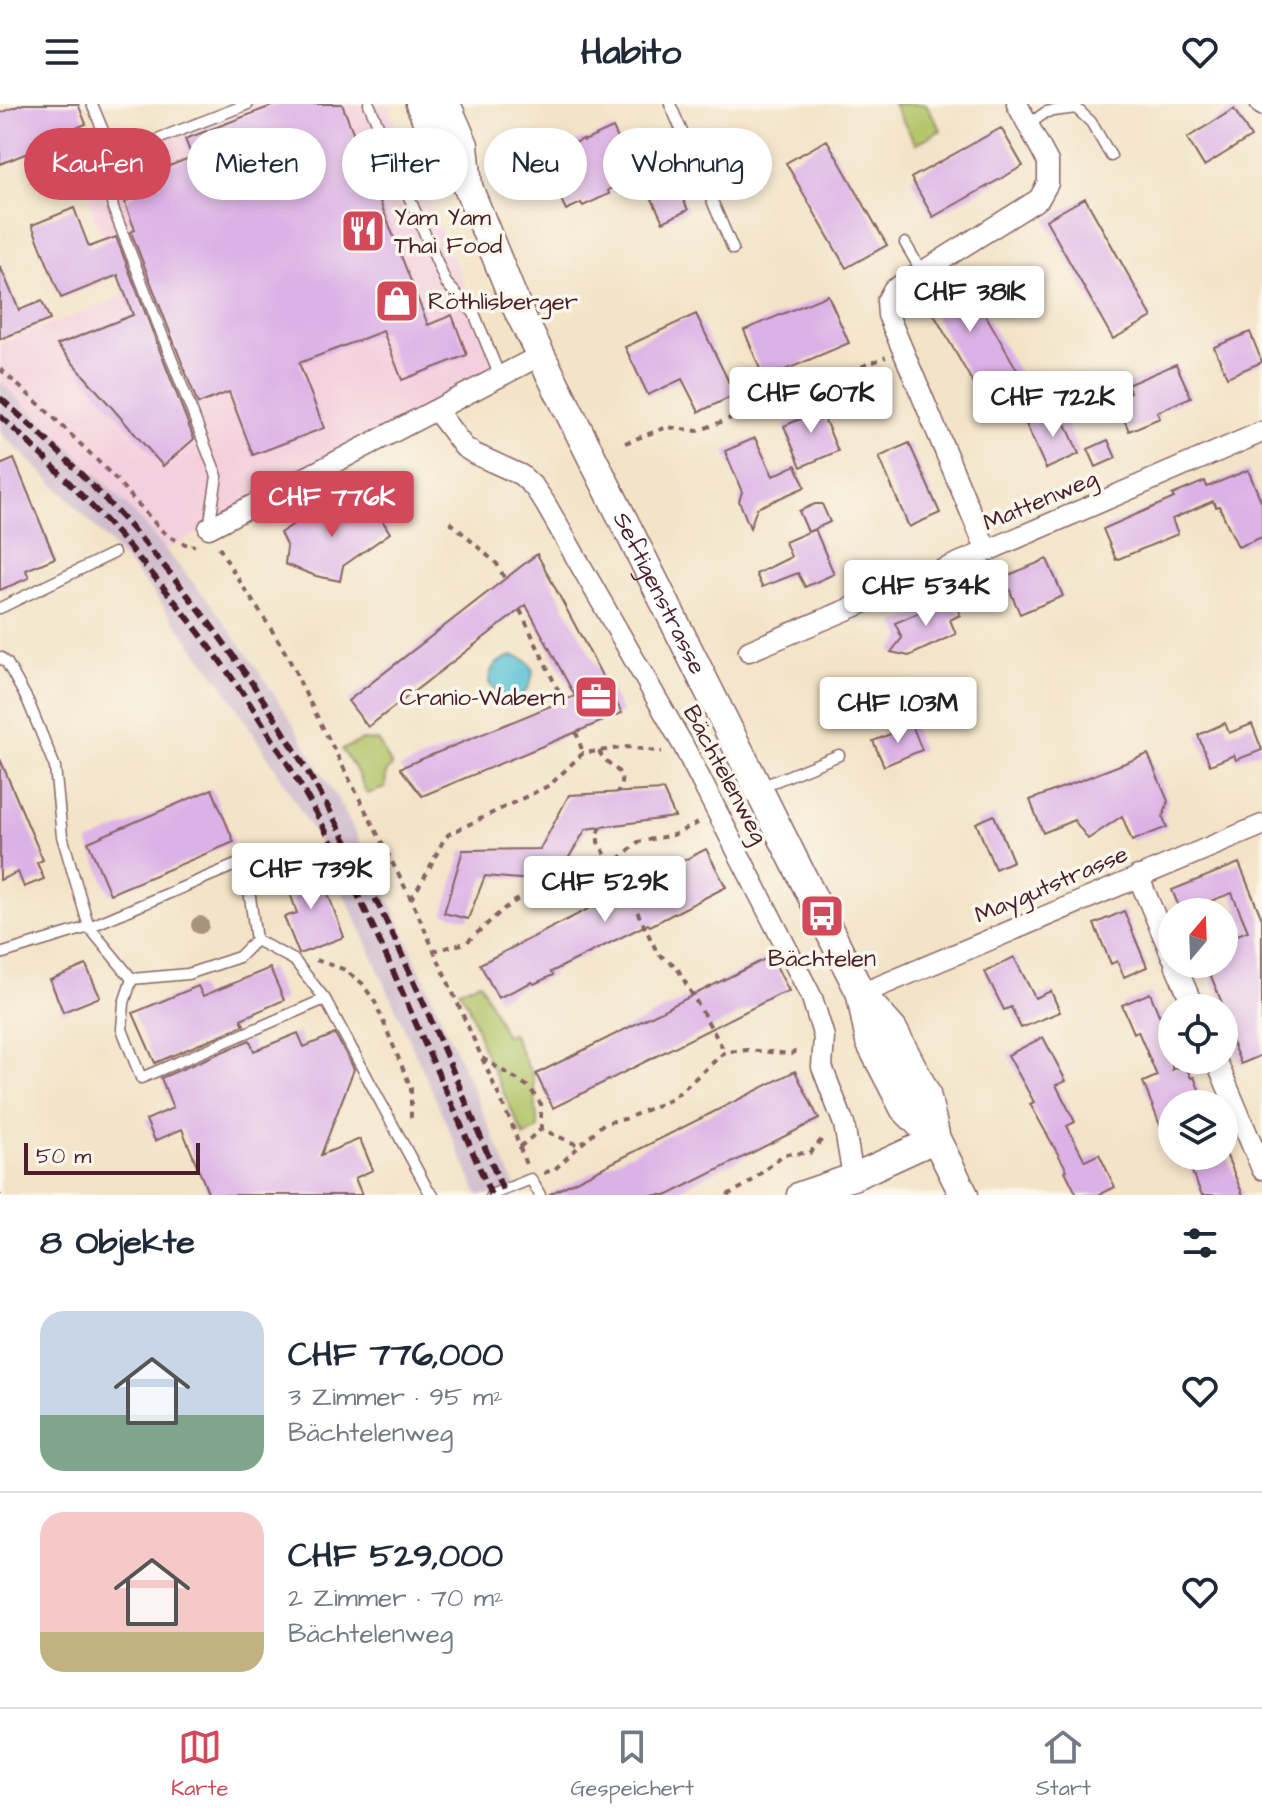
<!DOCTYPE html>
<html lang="de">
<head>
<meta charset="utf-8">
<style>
	body { margin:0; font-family:"Architects Daughter",sans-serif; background:#f6f6f7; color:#1f2937; height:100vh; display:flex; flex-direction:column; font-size:30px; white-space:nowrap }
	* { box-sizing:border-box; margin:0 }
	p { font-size:26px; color:#747a83 }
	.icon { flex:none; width:44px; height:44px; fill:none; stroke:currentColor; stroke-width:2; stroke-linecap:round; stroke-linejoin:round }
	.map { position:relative; height:1091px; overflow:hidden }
	.side { display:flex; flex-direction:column; background:#fff; flex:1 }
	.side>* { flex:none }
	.top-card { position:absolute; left:24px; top:24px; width:800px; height:72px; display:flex; gap:16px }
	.needle { width:52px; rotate:19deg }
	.fabs { position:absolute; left:1158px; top:794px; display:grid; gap:16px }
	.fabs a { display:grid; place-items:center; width:80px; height:80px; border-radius:50%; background:#fff; box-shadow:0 4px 12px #0003; font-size:40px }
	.scale { position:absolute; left:24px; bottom:20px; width:176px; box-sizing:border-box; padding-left:8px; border:4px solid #4a1f2b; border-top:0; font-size:22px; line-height:28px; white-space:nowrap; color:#4a1f2b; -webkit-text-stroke:6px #fbf7ec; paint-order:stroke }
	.price { position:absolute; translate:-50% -68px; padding:0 18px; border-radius:8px; background:#fff; color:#222; font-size:26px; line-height:52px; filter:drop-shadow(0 2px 4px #0008) }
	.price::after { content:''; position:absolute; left:50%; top:48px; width:24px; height:18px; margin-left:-12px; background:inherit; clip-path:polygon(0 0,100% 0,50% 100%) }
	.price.selected { background:#d1495b; color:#fff }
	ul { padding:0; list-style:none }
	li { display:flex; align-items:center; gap:24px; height:200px; padding:0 40px }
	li+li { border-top:2px solid #e0e1e3 }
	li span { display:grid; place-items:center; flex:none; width:224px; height:160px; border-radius:24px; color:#555 }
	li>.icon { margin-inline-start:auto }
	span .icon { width:96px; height:96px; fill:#fffc; stroke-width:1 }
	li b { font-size:34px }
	h2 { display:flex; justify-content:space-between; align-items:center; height:96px; padding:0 40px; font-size:34px }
	.tag { padding:0 28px; border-radius:36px; background:#fff; box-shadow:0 4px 12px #0003; font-size:28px; line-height:72px }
	.tag.selected { background:#d1495b; color:#fff }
	header { display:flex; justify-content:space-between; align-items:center; height:104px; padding:0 40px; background:#fff; font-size:36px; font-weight:700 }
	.tabs { display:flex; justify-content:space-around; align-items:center; height:112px; border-top:2px solid #e0e1e3; background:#fff; font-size:22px; color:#747a83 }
	.tabs a { display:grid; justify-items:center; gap:4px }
	.tabs .selected { color:#d1495b }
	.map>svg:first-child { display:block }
</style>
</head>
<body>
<header><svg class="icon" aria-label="menu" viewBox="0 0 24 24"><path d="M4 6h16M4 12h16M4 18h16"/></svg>Habito<svg class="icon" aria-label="heart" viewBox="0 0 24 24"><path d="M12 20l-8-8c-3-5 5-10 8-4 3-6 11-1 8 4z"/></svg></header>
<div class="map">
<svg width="1262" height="1091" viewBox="0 0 1262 1091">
	<rect width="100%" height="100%" fill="#fbf7ec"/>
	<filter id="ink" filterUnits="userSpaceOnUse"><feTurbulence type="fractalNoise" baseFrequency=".0125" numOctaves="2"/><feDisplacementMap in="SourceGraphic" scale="16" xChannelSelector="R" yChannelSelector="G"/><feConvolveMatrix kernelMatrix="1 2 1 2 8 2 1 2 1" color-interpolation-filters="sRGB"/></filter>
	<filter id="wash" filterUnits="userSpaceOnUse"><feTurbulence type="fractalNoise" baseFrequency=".006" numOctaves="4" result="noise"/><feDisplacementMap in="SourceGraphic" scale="32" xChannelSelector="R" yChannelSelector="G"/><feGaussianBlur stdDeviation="1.8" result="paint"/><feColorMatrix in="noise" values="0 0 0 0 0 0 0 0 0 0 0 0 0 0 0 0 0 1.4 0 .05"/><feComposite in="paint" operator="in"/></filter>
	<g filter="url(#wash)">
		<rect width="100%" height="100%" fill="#f3e3c7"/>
		<path fill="#f4cfdd" d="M241,0H387L503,270L166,446L101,374L0,278V239L125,192L88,95L117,48Z"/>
		<path fill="#d0bdcd" d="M0,278L67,340L133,408L212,501L252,557L286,608L342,703L392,801L519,1091H478L362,828L321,742L287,683L224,583L150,485L108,437L63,389L0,328Z"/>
		<path fill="#b2c467" stroke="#7e7249" stroke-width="2" d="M893,0H926L941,26L916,40Z
			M362,636L378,637L392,662L386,669L385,684L367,690L356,666L342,646Z
			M480,878L505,931L512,929L533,973L538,1024L524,1033L482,942L469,902L459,886Z"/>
		<path fill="#58c1d4" stroke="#517080" stroke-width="2" d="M512,552C521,552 530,558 533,567C530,596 506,605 489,579C489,563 497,557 512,552Z"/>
		<g id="blocks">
			<path fill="#dcb1e6" d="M23,0H78L86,20L53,33L55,38L0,60V9Z
				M277,0H342L428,221L452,211L467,251L402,276L383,227L299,259L324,324L253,351L229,288L198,300L131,128L135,126L125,99L164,64L192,53L185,35Z
				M1234,5L1251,33L1204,62L1187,34Z
				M613,24L636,73L608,86L609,90L583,102L581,99L566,106L543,58L559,50L557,47L583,35L584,37Z
				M1001,24L1023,62L933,113L911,74Z
				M827,36L887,141L846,164L786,59Z
				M666,58L688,106L663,118L640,70Z
				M1085,94L1152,213L1113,235L1046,116Z
				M74,104L89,143L116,133L194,335L163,362L57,241L133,211L118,171L61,194L32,121Z
				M0,162L19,206L42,197L50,216L0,235Z
				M960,166L1020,271L981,293L921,188Z
				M828,191L849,239L764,275L744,226Z
				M696,210L735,291L699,308L682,275L648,291L625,243Z
				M1250,228L1262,258L1227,273L1214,243Z
				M1176,260L1191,293L1157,308L1160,314L1129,327L1115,295L1130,288L1127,281Z
				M816,295L838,347L801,363L784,322L800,315L796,304Z
				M1060,306L1079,350L1046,365L1026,320Z
				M755,334L773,372L796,361L805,383L757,404L750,424L739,397L742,388L725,347Z
				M1108,336L1116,354L1096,363L1088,345Z
				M909,339L940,409L909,423L879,353Z
				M14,355L55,454L26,466L29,474L0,486V361Z
				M1248,366L1262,399V433L1238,443L1219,402L1216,403L1213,397L1172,415L1178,430L1116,456L1103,425L1174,394L1172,391L1205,377L1207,383Z
				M815,400H822L830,418L808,428L799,407Z
				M318,404L382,405V416L390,429L343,462L340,477L316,472L285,460L287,443L280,429Z
				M815,425L834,470L805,483L798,469L762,483L756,470L791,453L785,438Z
				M537,450L622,609L422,692L400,664L575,592L526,501L368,623L348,597Z
				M1047,455L1063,492L1020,510L1004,473Z
				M953,494L960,511L950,516L956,530L909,552L891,548L902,534L895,519Z
				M1225,619L1229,629L1252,620L1262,646L1236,656L1234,651L1210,661L1198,631Z
				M912,621L922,646L884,662L873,637Z
				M1148,650L1168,697L1163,713L1167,723L1132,737L1122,712L1088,735L1074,716L1043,729L1030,696Z
				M0,655L43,756L37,759L44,775L24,783L18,768L0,776Z
				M212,685L234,738L110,790L88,738Z
				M663,686L675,713L586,725L554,778L485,772L468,815L444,809L463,746L540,745L569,691Z
				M994,711L1013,757L995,765L976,719Z
				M706,745L726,783L650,822L648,820L551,868L553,871L534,880L532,878L498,894L480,860Z
				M1239,759L1262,815V951L1241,960L1224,920V904L1206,860H1224V836L1248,827L1232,789L1181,808L1172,786Z
				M317,760L344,833L299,850L284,813L297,809L284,772Z
				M1124,807L1147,863L1124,873L1117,857L1111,860L1094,820Z
				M771,852L789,887L778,891L553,1004L536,970Z
				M1014,853L1035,894L1051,887L1060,908L1021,924L1011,903L1004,906L985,868Z
				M86,861L100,893L63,908L50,876Z
				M270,864L284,896L241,915L244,921L155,959L133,909L198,882L203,892Z
				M1150,889L1159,911L1166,908L1172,921V966L1185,960L1191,974L1194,973L1205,1000H1172L1171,1049L1143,978L1157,972L1138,927L1134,929L1122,901Z
				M298,929L304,943L335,930L354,965L321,1051L360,1035L373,1066L355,1074L362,1091H209L182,1025L155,1037L146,1016L173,1004L161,974L250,936L254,947Z
				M1043,933L1066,977L1056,981L1075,1018L1067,1022L1085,1057L1099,1050L1115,1083L1099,1091H1077L1065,1067L1067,1066L1030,1000L1034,998L1008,951Z
				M795,967L819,1015L668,1091H548Z
				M1185,1052H1227L1243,1091H1202Z"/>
		</g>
	</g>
	<g filter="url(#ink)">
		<use href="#blocks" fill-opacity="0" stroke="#856462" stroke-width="2"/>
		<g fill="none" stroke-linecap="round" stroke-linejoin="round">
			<g stroke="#856462" stroke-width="13">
				<path id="service" d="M369,0L446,179L474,209L500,273
					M670,0L733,145
					M1028,21L1046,8L1076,4L1091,18L1111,52
					M68,61L104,47L106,34L92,0
					M905,139L922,168
					M209,424L217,372L113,104L111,94L115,81L132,57L146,45L160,34L248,0
					M0,504L114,449
					M0,553L7,559L28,597L55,663L62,732L89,823L132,875L188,870L239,853L256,836L245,757L89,823L0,850
					M761,683L839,651
					M256,836L294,856L325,895L428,1086L433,1091
					M132,875L124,899L122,925L141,974L325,895
					M491,1091L531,1075L540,1091"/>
			</g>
			<g stroke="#856462" stroke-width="23">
				<path id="minor" d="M1261,0L1262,1
					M436,306L464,343L475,350L521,371L534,383L545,399L683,641L812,894L824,933L822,963L844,1020L853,1073
					M209,424L541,251
					M987,447L888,211L887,197L893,186L1039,95L1048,79V58L1017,0
					M749,547L987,447L1262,328
					M1138,772L1172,852
					M1175,860L1194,904
					M861,890L1262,721
					M1216,956L1262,1065"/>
			</g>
			<g stroke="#856462" stroke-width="29">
				<path id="tertiary" d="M800,1091L853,1073L936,1035"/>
			</g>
			<g stroke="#856462" stroke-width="31">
				<g id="secondary">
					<path id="s1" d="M420,0L439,46L468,83L518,206L848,864L861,890L893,926L926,990L936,1035L964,1091"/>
					<path d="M446,0L464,41L468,82"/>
					<path d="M861,891L870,938L899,994L904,1004L935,1035"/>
				</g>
			</g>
			<path stroke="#856462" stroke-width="4" stroke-dasharray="6 6" stroke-linecap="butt" d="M0,265L50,310L113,372L161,426L172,434L192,443L194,440
				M625,339L667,323L698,327L886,253
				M450,418L497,460L505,475
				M219,443C245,491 282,533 302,583L411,795L512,1021L526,1061
				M520,506L563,597
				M576,628L583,649
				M599,647C607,665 631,664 617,689
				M601,723L598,729V738L627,787L658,850L676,862L725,948
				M411,795L427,769L444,735L449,730L550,681L583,649L629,643L662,648
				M433,847L466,839L505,804L517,796L532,792L555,793L583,788L638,738L673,731L698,719
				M316,856L343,865L362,879L375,898L411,984V1019
				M482,954L529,983L541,1000V1025
				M520,1043L541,1025L580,1042
				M544,1069L555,1065L604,1019L625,1015L672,995L725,948L748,946L791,950L801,945
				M0,1090V1091
				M727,1091L748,1080L784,1050L810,1049L824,1033"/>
			<use href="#service" stroke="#fff" stroke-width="10"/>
			<use href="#minor" stroke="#fff" stroke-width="20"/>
			<use href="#tertiary" stroke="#fff" stroke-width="26"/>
			<use href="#secondary" stroke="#fff" stroke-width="28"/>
			<path stroke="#4a1f2b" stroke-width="6" stroke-dasharray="12 6" stroke-linecap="butt" d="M0,294C121,399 225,526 306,665C386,800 444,947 505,1091
				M0,312C113,415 211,531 289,662C337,742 376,827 413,913C439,972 466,1031 491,1091"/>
		</g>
		<circle fill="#a7937b" cx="200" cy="821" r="9"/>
	</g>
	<defs>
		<g id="restaurant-square" transform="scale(2.3)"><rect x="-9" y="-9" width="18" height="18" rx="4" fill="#d1495b" stroke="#fbf7ec"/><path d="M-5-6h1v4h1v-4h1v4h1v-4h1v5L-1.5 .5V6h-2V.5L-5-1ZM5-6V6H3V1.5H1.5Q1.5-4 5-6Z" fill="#fff"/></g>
		<g id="shop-square" transform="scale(2.3)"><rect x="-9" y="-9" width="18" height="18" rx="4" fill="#d1495b" stroke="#fbf7ec"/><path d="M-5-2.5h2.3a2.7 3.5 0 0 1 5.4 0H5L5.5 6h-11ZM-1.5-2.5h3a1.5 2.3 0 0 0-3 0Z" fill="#fff"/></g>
		<g id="office-square" transform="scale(2.3)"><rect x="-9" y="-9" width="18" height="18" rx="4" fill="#d1495b" stroke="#fbf7ec"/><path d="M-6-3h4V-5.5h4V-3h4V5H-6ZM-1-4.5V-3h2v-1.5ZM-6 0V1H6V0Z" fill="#fff"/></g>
		<g id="bus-square" transform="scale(2.3)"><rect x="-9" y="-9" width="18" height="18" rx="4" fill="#d1495b" stroke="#fbf7ec"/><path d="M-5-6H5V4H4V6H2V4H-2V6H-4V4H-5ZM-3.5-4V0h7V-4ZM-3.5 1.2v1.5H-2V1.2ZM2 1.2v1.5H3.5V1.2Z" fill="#fff"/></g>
	</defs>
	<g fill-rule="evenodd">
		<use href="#restaurant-square" x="363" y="127"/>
		<use href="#shop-square" x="397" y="197"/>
		<use href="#office-square" x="596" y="593"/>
		<use href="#bus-square" x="822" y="812"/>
	</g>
	<g text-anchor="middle" stroke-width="7" stroke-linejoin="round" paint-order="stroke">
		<g font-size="24" fill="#4a1f2b" stroke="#fbf7ec" text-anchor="start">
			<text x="394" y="121">Yam Yam<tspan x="394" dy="28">Thai Food</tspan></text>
			<text x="428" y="205">Röthlisberger</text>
			<text x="565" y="601" text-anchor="end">Cranio-Wabern</text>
			<text x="822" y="862" text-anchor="middle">Bächtelen</text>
		</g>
		<g font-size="24" fill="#4a1f2b" stroke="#fbf7ec">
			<text transform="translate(1040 396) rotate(-23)" y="8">Mattenweg</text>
			<text dy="8" stroke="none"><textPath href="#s1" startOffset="546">Seftigenstrasse</textPath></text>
			<text transform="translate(726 670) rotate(62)" y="8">Bächtelenweg</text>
			<text transform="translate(1051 780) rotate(-23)" y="8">Maygutstrasse</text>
		</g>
	</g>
</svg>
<div class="fabs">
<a><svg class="needle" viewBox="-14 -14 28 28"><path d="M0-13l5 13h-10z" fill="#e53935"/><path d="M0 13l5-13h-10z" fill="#747a83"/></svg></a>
<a><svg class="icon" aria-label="locate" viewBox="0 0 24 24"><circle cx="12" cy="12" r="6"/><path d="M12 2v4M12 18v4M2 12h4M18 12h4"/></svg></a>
<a><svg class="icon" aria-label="layers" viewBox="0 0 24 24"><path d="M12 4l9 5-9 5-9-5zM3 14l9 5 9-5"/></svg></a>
</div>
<div class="scale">50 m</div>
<b class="price" style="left:970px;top:230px">CHF 381K</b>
<b class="price" style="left:811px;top:331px">CHF 607K</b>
<b class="price" style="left:1053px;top:335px">CHF 722K</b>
<b class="price selected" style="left:332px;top:435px">CHF 776K</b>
<b class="price" style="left:926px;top:524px">CHF 534K</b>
<b class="price" style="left:898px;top:641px">CHF 1.03M</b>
<b class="price" style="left:311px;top:807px">CHF 739K</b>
<b class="price" style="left:605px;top:820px">CHF 529K</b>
<div class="top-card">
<a class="tag selected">Kaufen</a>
<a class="tag">Mieten</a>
<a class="tag">Filter</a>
<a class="tag">Neu</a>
<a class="tag">Wohnung</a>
</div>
</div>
<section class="side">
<h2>8 Objekte<svg class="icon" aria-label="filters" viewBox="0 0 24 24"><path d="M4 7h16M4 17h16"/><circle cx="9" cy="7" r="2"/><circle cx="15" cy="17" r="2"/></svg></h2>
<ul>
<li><span style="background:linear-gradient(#c9d6e8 65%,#7fa58c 0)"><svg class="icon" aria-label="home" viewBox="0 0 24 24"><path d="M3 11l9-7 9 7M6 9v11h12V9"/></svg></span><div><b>CHF 776,000</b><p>3 Zimmer · 95 m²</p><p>Bächtelenweg</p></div><svg class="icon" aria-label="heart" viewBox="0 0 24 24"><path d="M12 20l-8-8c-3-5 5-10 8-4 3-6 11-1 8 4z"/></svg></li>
<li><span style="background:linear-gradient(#f6c9c9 75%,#c2b280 0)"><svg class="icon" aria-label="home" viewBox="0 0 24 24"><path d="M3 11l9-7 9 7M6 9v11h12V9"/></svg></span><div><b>CHF 529,000</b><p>2 Zimmer · 70 m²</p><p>Bächtelenweg</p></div><svg class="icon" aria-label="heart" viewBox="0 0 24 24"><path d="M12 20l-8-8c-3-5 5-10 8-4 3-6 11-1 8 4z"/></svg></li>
</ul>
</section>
<nav class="tabs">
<a class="selected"><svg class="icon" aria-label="map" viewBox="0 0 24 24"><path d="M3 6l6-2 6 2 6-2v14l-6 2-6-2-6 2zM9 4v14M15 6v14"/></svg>Karte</a>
<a><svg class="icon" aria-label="saved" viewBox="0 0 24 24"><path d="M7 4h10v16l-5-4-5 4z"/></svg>Gespeichert</a>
<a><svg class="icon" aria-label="home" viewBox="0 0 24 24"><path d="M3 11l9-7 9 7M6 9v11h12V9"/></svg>Start</a>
</nav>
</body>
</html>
